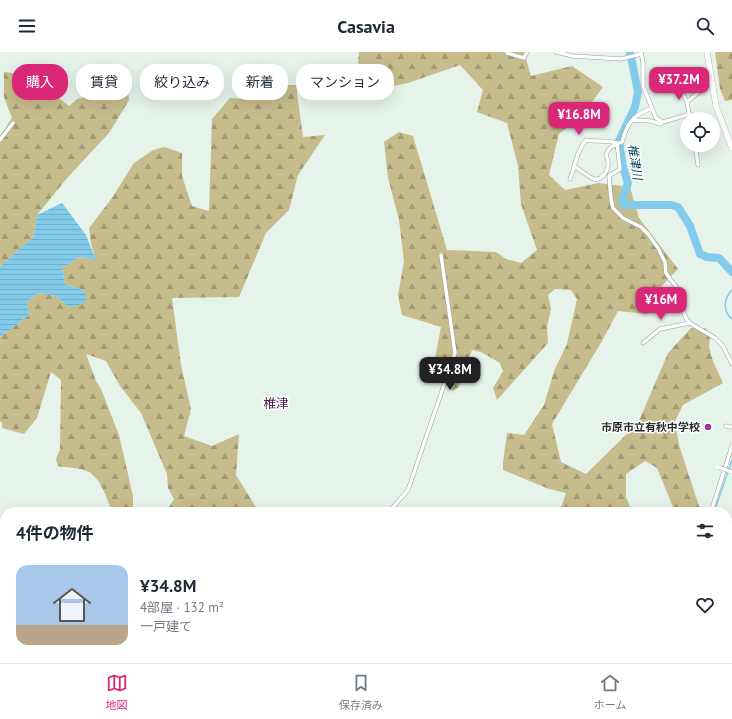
<!DOCTYPE html>
<html lang="ja">
<head>
<meta charset="utf-8">
<style>
	body { margin:0; font-family:"PT Sans","Noto Sans JP",sans-serif; background:#f2f2f3; color:#1f2937; height:100vh; display:flex; flex-direction:column; font-size:15px; white-space:nowrap }
	* { box-sizing:border-box; margin:0 }
	p { font-size:13px; color:#747a83 }
	.icon { flex:none; width:22px; height:22px; fill:none; stroke:currentColor; stroke-width:2; stroke-linecap:round; stroke-linejoin:round }
	.map { position:relative; flex:1; overflow:hidden }
	.details { position:absolute; left:0px; top:455px; width:732px; height:156px; display:flex; flex-direction:column; background:#fff; border-radius:16px 16px 0 0; box-shadow:0 4px 16px #0002 }
	.details>* { flex:none }
	.guide { position:absolute; left:12px; top:12px; width:400px; height:36px; display:flex; gap:8px }
	.buttons { position:absolute; left:680px; top:60px; display:grid; gap:8px }
	.buttons a { display:grid; place-items:center; width:40px; height:40px; border-radius:50%; background:#fff; box-shadow:0 4px 16px #0002; font-size:20px }
	.price { position:absolute; translate:-50% -34px; padding:0 9px; border-radius:8px; background:#db2777; color:#fff; font-size:13px; line-height:26px; filter:drop-shadow(0 1px 2px #0008) }
	.price::after { content:''; position:absolute; left:50%; top:24px; width:12px; height:9px; margin-left:-6px; background:inherit; clip-path:polygon(0 0,100% 0,50% 100%) }
	.price.current { background:#222; color:#fff }
	ul { padding:0; list-style:none }
	li { display:flex; align-items:center; gap:12px; height:100px; padding:0 16px }
	li+li { border-top:1px solid #e0e1e3 }
	li span { display:grid; place-items:center; flex:none; width:112px; height:80px; border-radius:12px; color:#555 }
	li>.icon { margin-inline-start:auto }
	span .icon { width:48px; height:48px; fill:#fffc; stroke-width:1 }
	li b { font-size:17px }
	h2 { display:flex; justify-content:space-between; align-items:center; height:48px; padding:0 16px; font-size:17px }
	.tag { padding:0 14px; border-radius:16px; background:#fff; box-shadow:0 4px 16px #0002; font-size:14px; line-height:36px }
	.tag.current { background:#db2777; color:#fff }
	header { display:flex; justify-content:space-between; align-items:center; height:52px; padding:0 16px; background:#fff; font-size:18px; font-weight:600 }
	.dock { display:flex; justify-content:space-around; align-items:center; height:56px; border-top:1px solid #e0e1e3; background:#fff; font-size:11px; color:#747a83 }
	.dock a { display:grid; justify-items:center; gap:2px }
	.dock .current { color:#db2777 }
	.map>svg:first-child { display:block }
</style>
</head>
<body>
<header><svg class="icon" aria-label="menu" viewBox="0 0 24 24"><path d="M4 6h16M4 12h16M4 18h16"/></svg>Casavia<svg class="icon" aria-label="search" viewBox="0 0 24 24"><circle cx="10" cy="10" r="6"/><path d="M15 15l6 6"/></svg></header>
<div class="map">
<svg width="732" height="611" viewBox="0 0 732 611">
	<defs>
		<pattern id="forest-firs" width="22" height="20" patternUnits="userSpaceOnUse"><rect width="22" height="20" fill="#c7bd8c"/><path d="M5 1l3.5 6h-7zM16 11l3.5 6h-7z" fill="#a19a72"/></pattern>
		<pattern id="water-rules" width="6" height="5" patternUnits="userSpaceOnUse"><rect width="6" height="5" fill="#83cbeb"/><path d="M0 2.5h6" fill="none" stroke="#71aeca"/></pattern>
	</defs>
	<rect width="100%" height="100%" fill="#e5f3eb"/>
	<path fill="url(#forest-firs)" d="M359,0H524L531,24L572,14L603,35L584,61L559,82L549,123L565,138L599,131L630,135L639,166L678,217L659,237L647,262L618,259L602,289L552,372L561,410L586,422L638,371L668,301L691,276H706L710,285L709,295L713,309L723,331L683,353L675,369L679,393L701,460H675L657,416L645,409L626,422V445L632,460H552L562,453L566,441L549,437L503,418V410L507,381L524,383L544,353L554,319L567,292L577,247L571,238L555,237L548,243L551,257L547,275L548,291L497,348L493,336L503,319L500,311L481,300L472,298L459,335L453,339L432,322L441,275L402,263L398,243L404,209L399,168L388,126L384,90L399,80L413,84L447,198L496,200L506,207L521,211L537,198L521,152L518,114L507,71L477,60L483,38L460,13L408,31L383,36L358,11Z
		M715,0H732V48L725,49L720,37Z
		M4,20L35,24L60,30V47L69,54L77,47L94,42L106,31L128,39L129,48L109,81L68,125L37,163L34,184L0,215V84L12,66L4,45Z
		M271,33H298L297,41L303,85L325,83L298,123L289,158L266,181L239,245L172,246L181,313L191,357L184,384L212,394L239,382L236,423L259,460H166L174,447L168,436L167,422L141,361L120,334L106,309L86,302L96,329L101,337L119,383L133,444V460H112C108,449 100,425 89,420C79,415 68,416 58,414L56,407L60,397L61,328L51,320L37,366L24,382L2,376V371L0,369V285L29,263L27,250L38,241L56,244L70,256L85,239L65,232L62,216L79,205L96,208L91,192L89,176L112,146L134,111L153,98L164,95L182,101V124L192,154L209,159L212,67L230,46L246,47Z
		M51,606H97L95,611H49Z
		M117,606H206L210,609L215,611H116Z
		M300,606H467L482,611H295Z
		M636,606H674L673,611H632L631,609Z
		M693,606H715L719,611H696Z"/>
	<path fill="url(#water-rules)" d="M62,151L86,183L96,208L79,205L62,216L65,232L85,239L86,250L70,256L56,244L38,241L27,250L29,263L0,285V215L34,184L37,163Z"/>
	<g fill="none" stroke-linecap="round" stroke-linejoin="round">
		<path stroke="#83cbeb" stroke-width="1.5" d="M732,238C724,246 722,259 732,267
			M714,460L732,408
			M727,487L732,490
			M732,509V511"/>
		<path stroke="#83cbeb" stroke-width="8" d="M630,0L638,40L635,55L619,89L623,115L628,131L622,148L624,153H671L678,155L690,174L700,202L707,205L719,206L732,220"/>
		<g stroke="#94a19a" stroke-width="4.5">
			<path id="minor" d="M556,0L573,4L621,7L641,2
				M641,0L643,10V34L656,66L663,70L690,62
				M507,1L524,6L527,0
				M675,28L687,50L690,67
				M687,50L712,29
				M632,68L651,69L660,72L662,71
				M0,88L13,71
				M695,93L698,113
				M575,115C581,118 588,125 594,127C601,129 608,119 608,113C609,109 607,107 606,103C608,95 615,92 622,90C627,71 633,63 652,56
				M570,127C575,114 577,98 586,88C596,90 606,88 617,91L620,117L609,124L611,147L613,156L623,166L641,175L648,182L658,196L665,210L666,221L670,227L679,238V249L687,268L693,273L715,286L723,294L732,312
				M643,291L660,277L690,271
				M726,374L732,375
				M389,460L408,438L455,301L441,203
				M711,460L732,394
				M728,482L732,487
				M727,510L731,516
				M727,565L732,592
				M482,606L497,608L503,611
				M630,608L632,606
				M297,611L301,606
				M564,611L568,606"/>
		</g>
		<g stroke="#94a19a" stroke-width="6">
			<path id="primary" d="M707,0L716,54L732,96"/>
		</g>
		<use href="#minor" stroke="#fff" stroke-width="3.5"/>
		<use href="#primary" stroke="#fff" stroke-width="5.5"/>
		<g stroke="#94a19a" stroke-width="4.5" stroke-linecap="butt">
			<path id="minor-bridge" d="M718,415L732,420"/>
		</g>
		<use href="#minor-bridge" stroke="#fff" stroke-width="3.5"/>
	</g>
	<circle fill="#97379f" stroke="#fff" stroke-width="1.5" cx="708" cy="375" r="4"/>
	<g text-anchor="middle" stroke-width="3" stroke-linejoin="round" paint-order="stroke">
		<g font-size="11" font-weight="bold" fill="#262b28" stroke="#fff" text-anchor="end">
			<text x="700" y="379">市原市立有秋中学校</text>
		</g>
		<g font-size="12" font-style="italic" fill="#004056" stroke="#fff">
			<text transform="translate(635 110) rotate(81)" y="4">椎津川</text>
		</g>
		<g font-size="13" fill="#481b4d" stroke="#fff">
			<text x="276" y="356">椎津</text>
		</g>
	</g>
</svg>
<div class="buttons">
<a><svg class="icon" aria-label="locate" viewBox="0 0 24 24"><circle cx="12" cy="12" r="6"/><path d="M12 2v4M12 18v4M2 12h4M18 12h4"/></svg></a>
</div>
<b class="price" style="left:679px;top:49px">¥37.2M</b>
<b class="price" style="left:579px;top:84px">¥16.8M</b>
<b class="price" style="left:661px;top:269px">¥16M</b>
<b class="price current" style="left:450px;top:339px">¥34.8M</b>
<div class="guide">
<a class="tag current">購入</a>
<a class="tag">賃貸</a>
<a class="tag">絞り込み</a>
<a class="tag">新着</a>
<a class="tag">マンション</a>
</div>
<section class="details">
<h2>4件の物件<svg class="icon" aria-label="filters" viewBox="0 0 24 24"><path d="M4 7h16M4 17h16"/><circle cx="9" cy="7" r="2"/><circle cx="15" cy="17" r="2"/></svg></h2>
<ul>
<li><span style="background:linear-gradient(#a9c7e8 75%,#b9a48a 0)"><svg class="icon" aria-label="home" viewBox="0 0 24 24"><path d="M3 11l9-7 9 7M6 9v11h12V9"/></svg></span><div><b>¥34.8M</b><p>4部屋 · 132 m²</p><p>一戸建て</p></div><svg class="icon" aria-label="heart" viewBox="0 0 24 24"><path d="M12 20l-8-8c-3-5 5-10 8-4 3-6 11-1 8 4z"/></svg></li>
</ul>
</section>
</div>
<nav class="dock">
<a class="current"><svg class="icon" aria-label="map" viewBox="0 0 24 24"><path d="M3 6l6-2 6 2 6-2v14l-6 2-6-2-6 2zM9 4v14M15 6v14"/></svg>地図</a>
<a><svg class="icon" aria-label="saved" viewBox="0 0 24 24"><path d="M7 4h10v16l-5-4-5 4z"/></svg>保存済み</a>
<a><svg class="icon" aria-label="home" viewBox="0 0 24 24"><path d="M3 11l9-7 9 7M6 9v11h12V9"/></svg>ホーム</a>
</nav>
</body>
</html>
